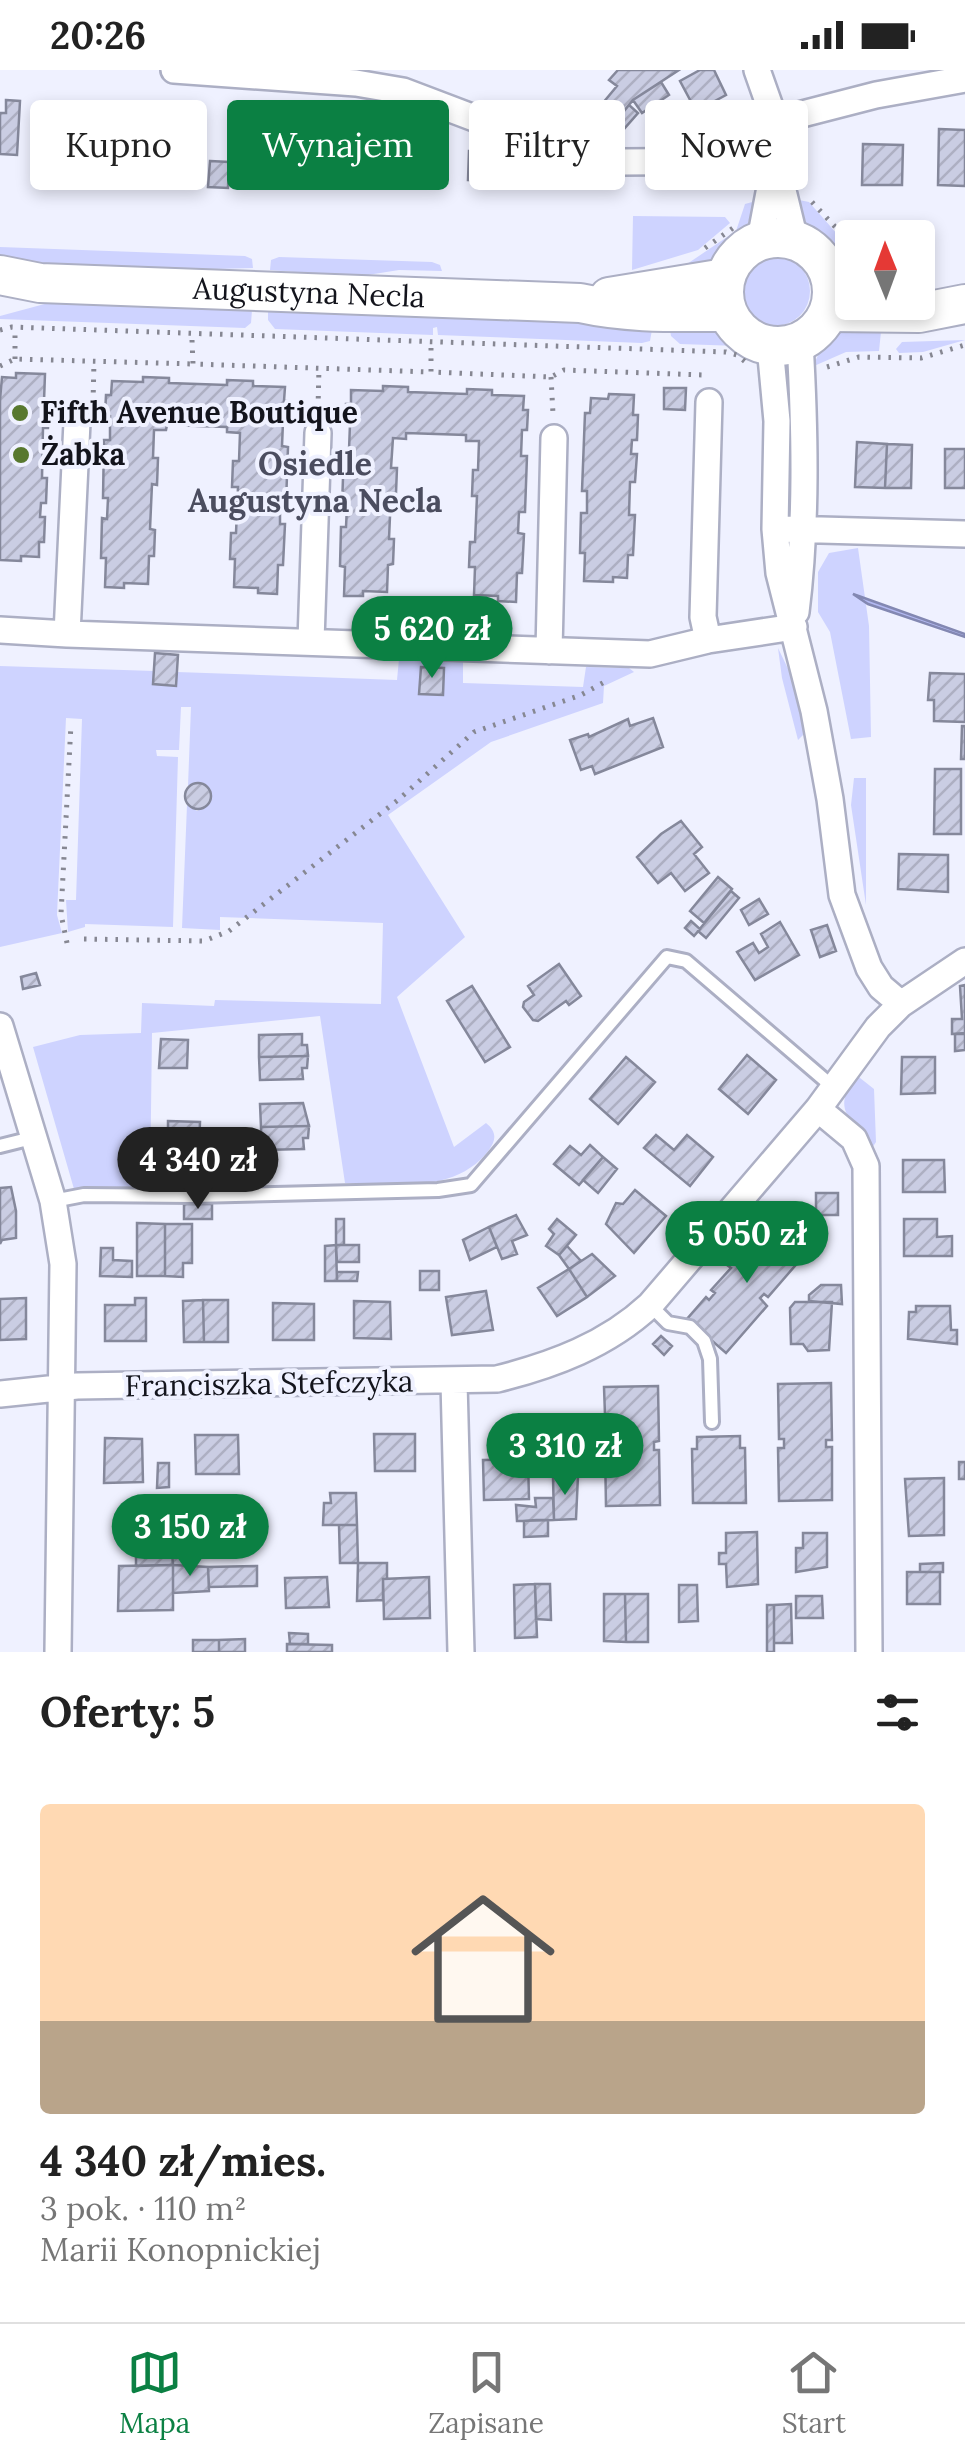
<!DOCTYPE html>
<html lang="pl">
<head>
<meta charset="utf-8">
<style>
	body { margin:0; font-family:Lora,serif; background:#f2f2f2; color:#222; height:100vh; display:flex; flex-direction:column; font-size:38px; white-space:nowrap }
	* { box-sizing:border-box; margin:0 }
	p { font-size:32px; color:#767676 }
	.icon { flex:none; width:55px; height:55px; fill:none; stroke:currentColor; stroke-width:2; stroke-linecap:round; stroke-linejoin:round }
	.map { position:relative; height:1582px; overflow:hidden }
	.drawer { display:flex; flex-direction:column; background:#fff; flex:1 }
	.drawer>* { flex:none }
	.top-card { position:absolute; left:30px; top:30px; width:905px; height:90px; display:flex; gap:20px }
	.needle { width:65px; rotate:359deg }
	.fabs { position:absolute; left:835px; top:150px; display:grid; gap:20px }
	.fabs a { display:grid; place-items:center; width:100px; height:100px; border-radius:10px; background:#fff; box-shadow:0 5px 15px #0003; font-size:50px }
	.price { position:absolute; translate:-50% -85px; padding:0 22px; border-radius:35px; background:#0b8043; color:#fff; font-size:32px; line-height:65px; filter:drop-shadow(0 2px 5px #0008) }
	.price::after { content:''; position:absolute; left:50%; top:60px; width:30px; height:22px; margin-left:-15px; background:inherit; clip-path:polygon(0 0,100% 0,50% 100%) }
	.price.current { background:#222; color:#fff }
	ul { padding:0; list-style:none }
	li { display:grid; align-content:center; gap:20px; height:530px; padding:0 40px }
	li span { display:grid; place-items:center; height:310px; border-radius:10px; color:#555 }
	li>.icon { margin-inline-start:auto }
	span .icon { width:180px; height:180px; fill:#fffc; stroke-width:1 }
	li b { font-size:42px }
	h2 { display:flex; justify-content:space-between; align-items:center; height:120px; padding:0 40px; font-size:42px }
	.chip { padding:0 35px; border-radius:10px; background:#fff; box-shadow:0 5px 15px #0003; font-size:35px; line-height:90px }
	.chip.current { background:#0b8043; color:#fff }
	.status { display:flex; justify-content:space-between; align-items:center; height:70px; padding:0 50px; background:#fff; direction:ltr }
	.status svg { height:28px; fill:currentColor }
	.tabs { display:flex; justify-content:space-around; align-items:center; height:140px; border-top:2px solid #e0e0e0; background:#fff; font-size:28px; color:#767676 }
	.tabs a { display:grid; justify-items:center; gap:5px }
	.tabs .current { color:#0b8043 }
	.map>svg:first-child { display:block }
</style>
</head>
<body>
<div class="status"><b>20:26</b><svg viewBox="0 0 49 12"><path d="M0 12V9h3v3zM5 12V6h3v6zM10 12V3h3v9zM15 12V0h3v12zM26 1h20v11H26zM47 4h2v5h-2z"/></svg></div>
<div class="map">
<svg width="965" height="1582" viewBox="0 0 965 1582">
	<defs>
		<pattern id="building-hatch" width="6" height="6" patternUnits="userSpaceOnUse" patternTransform="scale(2.5)"><rect width="6" height="6" fill="#cacde3"/><path d="M-1 1l2-2M0 6l6-6M5 7l2-2" fill="none" stroke="#adafc2"/></pattern>
	</defs>
	<rect width="100%" height="100%" fill="#eff1ff"/>
	<path fill="#ced3ff" d="M799,130L809,132L852,181V202C827,189 804,159 799,130Z
		M756,131L746,158L716,187L711,191L684,196L736,161L745,134Z
		M633,146L725,147L730,153L698,180L632,200Z
		M0,177L245,186L252,189L253,198L175,200L0,193Z
		M740 221a35 35 0 1 1 70 0a35 35 0 1 1-70 0Z
		M279,187L432,192L440,195L442,201L399,200L355,207L270,200L271,190Z
		M52,232H171L252,240L251,253L245,258L0,249V246Z
		M341,241L653,254L650,271L642,273L438,265L437,257L433,258V265L275,259L268,250V242Z
		M882,252L879,281L846,282L814,296C823,263 851,255 882,252Z
		M669,254L712,256L739,276L680,274L671,266Z
		M965,270L923,282L899,283L896,279L902,272Z
		M858,478L869,556L871,667L851,669L830,562L818,542V502L829,483Z
		M778,578L794,611L804,664L798,670L782,608Z
		M399,589L463,592V613L583,617L586,597L629,598L634,602L604,616L603,633L491,672L388,745L465,867L397,927L454,1077L486,1053C496,1061 497,1069 489,1080C456,1124 393,1115 345,1113L320,946L152,963L150,1120L74,1119L33,977L80,965L141,963L142,933L214,936L215,930L381,934L383,853L220,847V860L182,858L187,735L197,741L210,734V719L198,712L188,716L191,637H181L179,680H156L157,686L178,687L173,857L85,854V857L68,862L66,830H76L82,649L66,648L57,845L62,863L0,877V596L154,601V614L176,616L177,602L397,610Z
		M854,708H866V835L851,735Z
		M855,1004L874,1019L876,1072L872,1078C854,1044 830,1048 855,1004Z"/>
	<path fill="#b3b9f2" stroke="#8388b2" stroke-width="2.5" d="M853,524L965,564V567L868,534Z"/>
	<path fill="url(#building-hatch)" stroke="#85889b" stroke-width="2.5" d="M618,0H679L633,30L603,67L570,58L575,42L592,46L617,16L609,10Z
		M700,0H714L726,25L696,41L680,11Z
		M661,12L669,25L642,43L633,30Z
		M6,30L20,31L17,85L0,84V43H6Z
		M629,35L638,43L617,67H603Z
		M170,48L188,49L185,89L141,91L148,52L169,53Z
		M255,53L271,54L270,105L236,102L238,57L255,58Z
		M319,57L360,60L359,80L353,79L352,96L309,93L311,64L318,65Z
		M408,59L420,60V67L435,68L433,108L390,110L393,71L408,72Z
		M939,59L965,60V116L938,115Z
		M863,74L903,75L902,115H862Z
		M469,81H488L503,87V91L531,98V112L468,110Z
		M210,91L229,92L228,118L208,117Z
		M16,303L45,304L44,331H50L48,358H43L42,408H47L46,433H41L40,447H45L44,472H39V487L21,486V491L0,490V330L2,307L16,308Z
		M143,307L169,308V313L227,315V310L253,311V316L285,317L284,331H289L288,352H283L282,376L288,377L286,434H280V454H285L283,495H278L277,524L258,523V518L234,517L235,489H230L231,463H236L238,417H232L233,391H239L240,363L227,362V357L167,355L166,360H154L153,388H158L157,415L152,414L150,459L155,460L154,486H149L148,514L124,513V518L105,517L106,488H101L102,448L107,449L108,428H103L104,370H110V346L105,345L106,325H111L112,311L143,312Z
		M383,316L408,317V322L467,324V319L492,320V325L524,326L523,340H528L527,360H522L521,386H527L525,442H519L518,463L524,464L522,503H517L516,532L498,531V526L474,525L475,497H469L470,472H475L477,426H472L473,400H478L479,371H466V365L406,363V369L393,368L391,398H397L396,423H391L389,469H394L393,494L388,495L387,522L363,521V526H344L345,497L340,496L341,457H346L347,436H342L344,380H349L350,354H345L346,334H351V320L383,321Z
		M664,318H686L685,340L664,339Z
		M609,324L634,325L633,345H638L637,370H632L631,384H637L635,412H630L629,445H635L633,485H628L627,508L613,507V512L584,511L585,483H580L581,443H587V421H582L585,343H590L591,328L608,329Z
		M857,372L887,374L885,418L855,417Z
		M887,374L912,375L911,418H885Z
		M945,379H965V418H945Z
		M155,583L178,585L176,616L153,614Z
		M421,597L444,598L443,625L419,624Z
		M930,603L965,604V652L934,651V630H928Z
		M653,648L663,677L595,704L592,696L581,700L570,670L588,664L589,667L628,649L630,656Z
		M962,656H965V689H961Z
		M935,699H961V764H934Z
		M185 726a13 13 0 1 1 26 0a13 13 0 1 1-26 0Z
		M681,751L702,777L694,784L709,803L685,821L671,803L658,813L637,787L661,764Z
		M899,784L948,785V822L898,819Z
		M718,807L732,819L704,853L690,841Z
		M731,821L739,828L706,868L698,861Z
		M759,829L768,844L749,855L741,840Z
		M691,851L700,859L694,866L685,858Z
		M780,852L799,885L755,910L737,882L753,873L759,883L768,877L761,864Z
		M827,855L836,881L820,887L811,860Z
		M559,894L581,926L569,935L566,931L538,951L533,950L523,937L524,932L534,925L528,916Z
		M36,903L40,915L23,919L21,907Z
		M965,915V963L952,964V949H962L960,916Z
		M472,916L510,977L485,992L447,931Z
		M302,964V975H307L308,986L259,987V965Z
		M955,964H965V980L955,981Z
		M161,969L188,970L187,998H159Z
		M747,985L776,1010L748,1044L719,1019Z
		M308,986L307,998H302L303,1009L260,1010L259,987Z
		M626,987L655,1012L618,1054L590,1029Z
		M902,987H935V1023L901,1024Z
		M303,1033L309,1056L261,1057L260,1034Z
		M168,1051L200,1052L199,1077L168,1076Z
		M309,1056L308,1068H303L304,1079L261,1080V1057Z
		M656,1065L674,1080L687,1065L713,1087L690,1116L644,1078Z
		M590,1075L603,1087L579,1115L554,1094L570,1076L581,1085Z
		M198,1081V1105L181,1106V1082Z
		M603,1087L617,1099L598,1123L583,1110Z
		M903,1090H944L945,1122H903Z
		M11,1117L16,1141V1168L2,1170L0,1174V1118Z
		M635,1120L666,1146L634,1183L606,1154L616,1133L623,1134Z
		M816,1123H838V1145H816Z
		M184,1134H212V1149H184Z
		M516,1145L527,1165L512,1171L517,1184L502,1189L489,1157Z
		M768,1148L807,1182L768,1227L764,1224L760,1228L767,1236L726,1283L687,1249L706,1227L709,1230L715,1223L711,1220L731,1198L727,1195L743,1176L747,1179L752,1173L749,1170Z
		M336,1149H344V1175H336Z
		M557,1149L576,1165L559,1185L546,1176L554,1164L549,1159Z
		M904,1149H937V1167L952,1166V1186H904Z
		M137,1153L165,1154V1206H137Z
		M165,1154H192V1193H183V1207L165,1206Z
		M489,1157L497,1177L470,1190L463,1170Z
		M336,1175H359V1192H337Z
		M336,1175L337,1211H325V1176Z
		M567,1176L581,1191L569,1199L559,1185Z
		M101,1178H113V1190L132,1191V1207L100,1206Z
		M592,1184L615,1206L587,1227L569,1199Z
		M569,1199L587,1227L557,1246L538,1218Z
		M420,1201H439V1220H420Z
		M337,1202H358L357,1211H337Z
		M821,1215H841L842,1234L809,1231V1225Z
		M486,1221L493,1260L452,1265L446,1227Z
		M26,1228V1269L0,1270V1229Z
		M135,1228H146V1271H105V1235H135Z
		M203,1230L204,1272H184L183,1231Z
		M203,1230H228V1272H204Z
		M354,1231L390,1232L391,1269L354,1268Z
		M795,1232H832L829,1280L808,1281L803,1274H791L790,1238Z
		M273,1233L314,1234V1270H273Z
		M916,1236H950L951,1260H957V1274L908,1269L909,1242H916Z
		M661,1266L672,1276L664,1285L653,1274Z
		M831,1313L832,1370H826V1377H832V1430L779,1431L778,1378H784V1369H779L778,1314Z
		M658,1316L659,1371L654,1372V1380H659L660,1435L606,1436L605,1379H611V1373H606L604,1317Z
		M554,1350H575V1406L554,1407Z
		M374,1364H415V1401H375Z
		M195,1365H238L239,1404H196Z
		M740,1366V1378H745L746,1433H693L692,1379H697V1367Z
		M105,1368L142,1369L143,1412L104,1413Z
		M528,1389L529,1429L484,1430L483,1390Z
		M959,1392H965V1409H959Z
		M158,1393H169V1417L157,1418Z
		M578,1406L576,1449L554,1450L553,1407Z
		M944,1408V1465L909,1466L905,1409Z
		M330,1423H356L357,1455H323L324,1433H331Z
		M535,1428H553L554,1450L517,1451L516,1435L536,1437Z
		M536,1450H548V1466L524,1467V1451Z
		M339,1455H357L358,1493H340Z
		M757,1462L758,1514L727,1517L726,1494H719V1483H726V1463Z
		M803,1463H827V1497L796,1502V1478H803Z
		M136,1470H171L173,1495L136,1496Z
		M171,1470H190L191,1496L173,1495Z
		M358,1493H387V1509H383V1530L357,1531Z
		M943,1493V1502H920V1494Z
		M173,1495V1540L118,1541L119,1496Z
		M173,1495L208,1497L209,1521L173,1523Z
		M257,1496V1516L209,1517L208,1497Z
		M907,1502H940V1534H907Z
		M327,1507L329,1537L286,1538L285,1508Z
		M429,1507L430,1548L384,1549L383,1509Z
		M535,1514L537,1567L515,1568L514,1515Z
		M535,1514H550L551,1550L536,1549Z
		M679,1515H697L698,1551L679,1552Z
		M604,1524H625L626,1572L604,1571Z
		M625,1524H648V1572H626Z
		M796,1526H822L823,1548H796Z
		M791,1534L792,1573H774V1535Z
		M767,1535H774V1582H767Z
		M289,1563L308,1564V1574H290Z
		M245,1569V1582H219V1570Z
		M193,1570H219V1582H193Z
		M287,1574L332,1575V1582H287Z"/>
	<g fill="none" stroke-linecap="round" stroke-linejoin="round">
		<g stroke="#acafc4" stroke-width="18">
			<path id="lane" d="M0,1076L36,1067
				M53,1131L84,1125L194,1126L438,1120L471,1115L667,887L686,891L833,1017
				M650,1235L668,1253L690,1257L704,1271L710,1289L712,1352"/>
		</g>
		<g stroke="#acafc4" stroke-width="30">
			<path id="street" d="M174,0L356,13L403,21L564,82L621,92L775,91
				M757,0L775,51V91L760,170
				M775,51L876,25L965,9
				M778,100L795,170
				M770,276L777,351L775,459L779,503L814,641L830,729L842,825L869,898L881,917L901,934
				M77,352L67,564L650,584L708,570L794,557
				M785,459L965,464
				M796,542C807,453 805,361 800,272
				M0,560L67,564
				M708,570L703,547L709,332
				M311,571L318,363
				M549,581L554,368
				M0,956L53,1131L63,1194L58,1582
				M818,1039L854,1069L866,1096L869,1582
				M454,1312L461,1582
				M0,1324L77,1316L497,1309C553,1295 607,1275 650,1235L818,1039L878,957L901,934L965,891"/>
		</g>
		<g stroke="#acafc4" stroke-width="42">
			<g id="secondary">
				<circle cx="778" cy="222" r="54"/>
				<path id="s1" d="M0,205L40,213L580,233C630,244 676,242 727,242"/>
				<path d="M609,227L725,208"/>
				<path d="M829,242L919,243L965,234"/>
			</g>
		</g>
		<path stroke="#868792" stroke-width="5" stroke-dasharray="2.5 8" stroke-linecap="butt" d="M812,132L852,175
			M705,178L733,158L734,153
			M0,260L12,257L726,282L737,285L748,294
			M192,270L193,294L431,302
			M431,278V302L551,307L564,300L703,305
			M15,289V264
			M0,296L15,289L193,294
			M827,297L859,287L921,288L965,275
			M551,307L553,344
			M93,333L94,291
			M318,339L319,297
			M84,869L204,871L229,861L398,730L474,662L581,625L608,610
			M67,873L61,844L71,654"/>
		<use href="#lane" stroke="#fff" stroke-width="12"/>
		<use href="#street" stroke="#fff" stroke-width="25"/>
		<use href="#secondary" stroke="#fff" stroke-width="38"/>
	</g>
	<g fill="#58782f" stroke="#eff1ff" stroke-width="4">
		<circle cx="20" cy="343" r="10"/>
		<circle cx="21" cy="385" r="10"/>
	</g>
	<g text-anchor="middle" stroke-width="8" stroke-linejoin="round" paint-order="stroke">
		<g font-size="30" fill="#13141c" stroke="#eff1ff">
			<text dy="10" stroke="none"><textPath href="#s1" startOffset="310">Augustyna Necla</textPath></text>
			<text transform="translate(269 1314) rotate(-1)" y="10">Franciszka Stefczyka</text>
		</g>
		<g font-size="30" font-weight="bold" fill="#13141c" stroke="#eff1ff" text-anchor="start">
			<text x="40" y="353">Fifth Avenue Boutique</text>
			<text x="41" y="395">Żabka</text>
		</g>
		<g font-size="32" font-weight="bold" fill="#4b4d5f" stroke="#eff1ff">
			<text x="315" y="405">Osiedle<tspan x="315" dy="37">Augustyna Necla</tspan></text>
		</g>
	</g>
</svg>
<div class="fabs">
<a><svg class="needle" viewBox="-14 -14 28 28"><path d="M0-13l5 13h-10z" fill="#e53935"/><path d="M0 13l5-13h-10z" fill="#767676"/></svg></a>
</div>
<b class="price" style="left:432px;top:611px">5 620 zł</b>
<b class="price current" style="left:198px;top:1142px">4 340 zł</b>
<b class="price" style="left:747px;top:1216px">5 050 zł</b>
<b class="price" style="left:565px;top:1428px">3 310 zł</b>
<b class="price" style="left:190px;top:1509px">3 150 zł</b>
<div class="top-card">
<a class="chip">Kupno</a>
<a class="chip current">Wynajem</a>
<a class="chip">Filtry</a>
<a class="chip">Nowe</a>
</div>
</div>
<section class="drawer">
<h2>Oferty: 5<svg class="icon" aria-label="filters" viewBox="0 0 24 24"><path d="M4 7h16M4 17h16"/><circle cx="9" cy="7" r="2"/><circle cx="15" cy="17" r="2"/></svg></h2>
<ul>
<li><span style="background:linear-gradient(#ffd9b3 70%,#b9a48a 0)"><svg class="icon" aria-label="home" viewBox="0 0 24 24"><path d="M3 11l9-7 9 7M6 9v11h12V9"/></svg></span><div><b>4 340 zł/mies.</b><p>3 pok. · 110 m²</p><p>Marii Konopnickiej</p></div></li>
</ul>
</section>
<nav class="tabs">
<a class="current"><svg class="icon" aria-label="map" viewBox="0 0 24 24"><path d="M3 6l6-2 6 2 6-2v14l-6 2-6-2-6 2zM9 4v14M15 6v14"/></svg>Mapa</a>
<a><svg class="icon" aria-label="saved" viewBox="0 0 24 24"><path d="M7 4h10v16l-5-4-5 4z"/></svg>Zapisane</a>
<a><svg class="icon" aria-label="home" viewBox="0 0 24 24"><path d="M3 11l9-7 9 7M6 9v11h12V9"/></svg>Start</a>
</nav>
</body>
</html>
